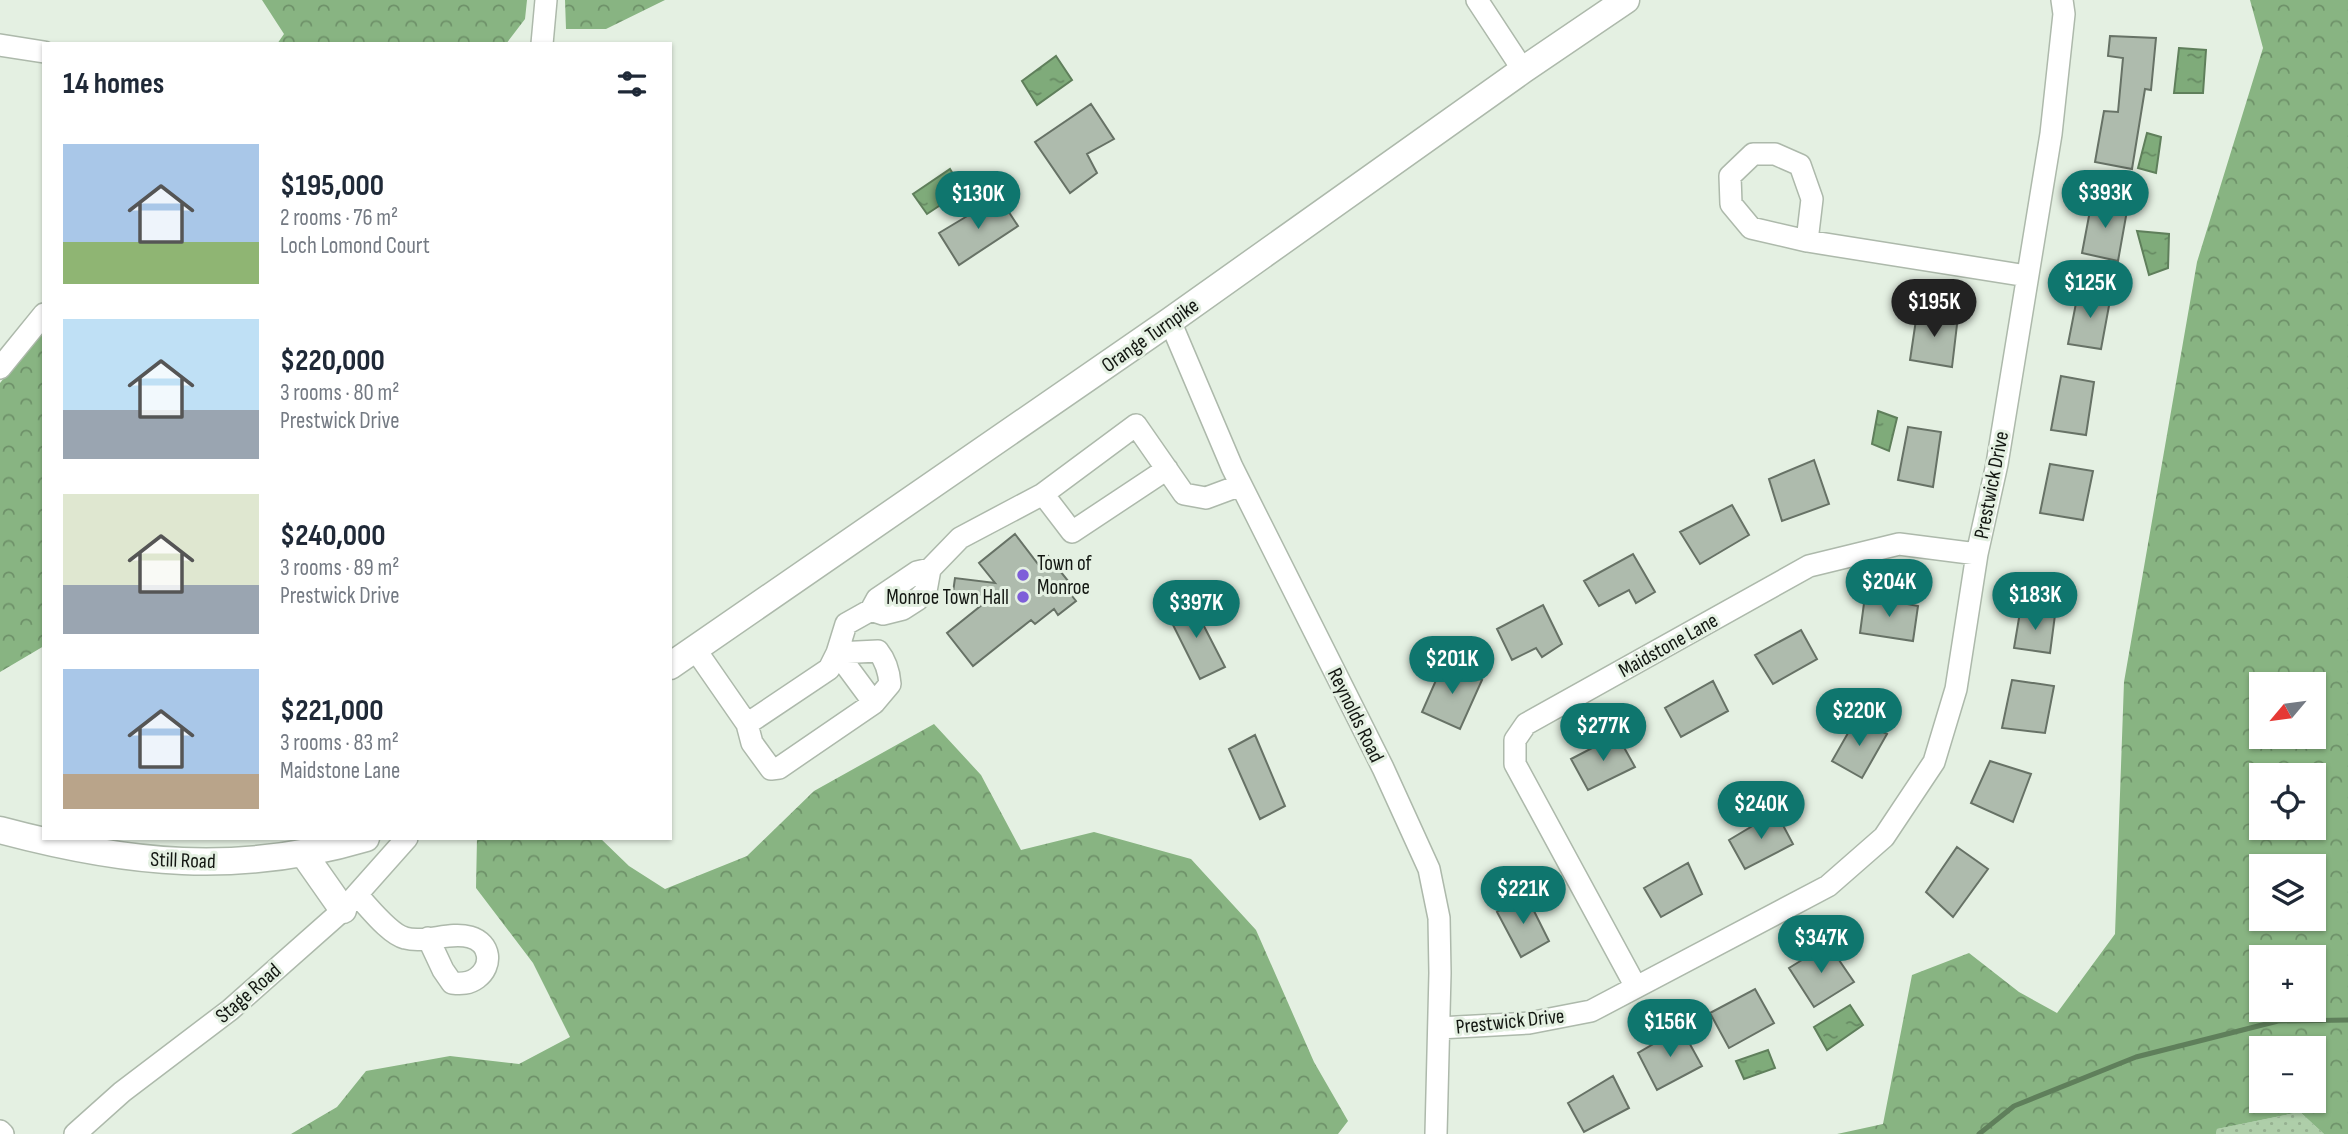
<!DOCTYPE html>
<html lang="en">
<head>
<meta charset="utf-8">
<style>
	body { margin:0; font-family:"Sofia Sans Condensed",sans-serif; background:#f2f2f3; color:#1f2937; height:100vh; display:flex; flex-direction:column; font-size:26px; white-space:nowrap }
	* { box-sizing:border-box; margin:0 }
	p { font-size:23px; color:#747a83 }
	.icon { flex:none; width:38px; height:38px; fill:none; stroke:currentColor; stroke-width:2; stroke-linecap:round; stroke-linejoin:round }
	.map { position:relative; flex:1; overflow:hidden }
	.drawer { position:absolute; left:42px; top:42px; width:630px; height:798px; display:flex; flex-direction:column; background:#fff; border-radius:0px; box-shadow:0 2px 5px #0004 }
	.drawer>* { flex:none }
	.needle { width:46px; rotate:241deg }
	.fabs { position:absolute; left:2249px; top:672px; display:grid; gap:14px }
	.fabs a { display:grid; place-items:center; width:77px; height:77px; border-radius:0px; background:#fff; box-shadow:0 2px 5px #0004; font-size:35px }
	.price { position:absolute; translate:-50% -60px; padding:0 16px; border-radius:24px; background:#0f766e; color:#fff; font-size:23px; line-height:46px; filter:drop-shadow(0 2px 4px #0008) }
	.price::after { content:''; position:absolute; left:50%; top:42px; width:21px; height:16px; margin-left:-10px; background:inherit; clip-path:polygon(0 0,100% 0,50% 100%) }
	.price.active { background:#222; color:#fff }
	ul { padding:0; list-style:none }
	li { display:flex; align-items:center; gap:21px; height:175px; padding:0 21px }
	li span { display:grid; place-items:center; flex:none; width:196px; height:140px; border-radius:0px; color:#555 }
	li>.icon { margin-inline-start:auto }
	span .icon { width:84px; height:84px; fill:#fffc; stroke-width:1 }
	li b { font-size:30px }
	h2 { display:flex; justify-content:space-between; align-items:center; height:84px; padding:0 21px; font-size:30px }
	.map>svg:first-child { display:block }
</style>
</head>
<body>
<div class="map">
<svg width="2348" height="1134" viewBox="0 0 2348 1134">
	<defs>
		<pattern id="grass-dots" width="8" height="8" patternUnits="userSpaceOnUse" patternTransform="scale(1.75)"><rect width="8" height="8" fill="#aecea9"/><path d="M2 2h.1M6 6h.1" fill="none" stroke="#95b090" stroke-width="1.8" stroke-linecap="round"/></pattern>
		<pattern id="forest-crowns" width="20" height="18" patternUnits="userSpaceOnUse" patternTransform="scale(1.75)"><rect width="20" height="18" fill="#88b482"/><path d="M2 6a3 3 0 1 1 6 0M12 15a3 3 0 1 1 6 0" fill="none" stroke="#6e9169"/></pattern>
		<pattern id="water-ripples" width="26" height="14" patternUnits="userSpaceOnUse" patternTransform="scale(1.75)"><rect width="26" height="14" fill="#7fab7a"/><path d="M2 4q2-2 4 0t4 0M15 11q2-2 4 0t4 0" fill="none" stroke="#678a63"/></pattern>
	</defs>
	<rect width="100%" height="100%" fill="#e4f0e2"/>
	<path fill="url(#grass-dots)" d="M2300,1112L2324,1134H2216L2217,1129Z"/>
	<path fill="url(#forest-crowns)" fill-rule="evenodd" d="M262,0H527L525,19L506,44H277L284,34Z
		M565,0H665L606,29H566Z
		M2250,0H2348V1134H2324L2300,1112L2217,1129L2216,1134H1837L1883,1124L1912,975L1969,953L2019,992L2057,1013L2115,934L2124,682L2197,262L2263,48ZM2261,684H2314V737H2261ZM2261,775H2314V828H2261ZM2261,866H2314V919H2261ZM2261,957H2314V1010H2261ZM2261,1048H2314V1101H2261Z
		M44,329V646L0,672V383Z
		M934,724L981,775L1021,850L1094,832L1191,859L1256,930L1314,1062L1348,1121L1338,1134H291L337,1107L366,1071L450,1056L519,1064L570,1037L533,963L476,888L477,838H600L629,866L665,889L747,856L814,791Z"/>
	<path fill="url(#water-ripples)" stroke="#5f7f5b" stroke-width="2" d="M2179,48L2206,50L2203,93H2174Z
		M1056,56L1072,80L1037,105L1022,81Z
		M2147,133L2161,137L2156,173L2138,168Z
		M950,169L963,190L927,214L913,194Z
		M2137,231L2169,234L2168,268L2149,275Z
		M1878,411L1897,418L1889,451L1872,444Z
		M1850,1005L1863,1025L1827,1050L1814,1027Z
		M1768,1050L1775,1068L1744,1079L1736,1061Z"/>
	<g fill="none" stroke-linecap="round" stroke-linejoin="round">
		<path stroke="#5f7f5b" stroke-width="5" d="M1979,1134L2014,1106L2136,1057L2278,1021L2348,1020"/>
	</g>
	<path fill="#aebbad" stroke="#677266" stroke-width="2" d="M2110,36L2156,38L2151,90L2145,89L2132,169L2095,162L2104,111L2118,112L2123,58L2108,56Z
		M1091,104L1114,139L1087,154L1097,173L1070,193L1035,142Z
		M999,197L1018,226L959,265L939,233Z
		M2092,200L2128,205L2118,261L2082,253Z
		M2078,293L2111,295L2101,349L2068,344Z
		M1917,313L1958,316L1952,367L1910,360Z
		M2061,376L2094,382L2086,435L2051,430Z
		M1908,427L1941,432L1933,487L1898,480Z
		M1814,460L1829,504L1782,521L1769,479Z
		M2050,464L2093,471L2083,520L2040,513Z
		M1732,505L1749,535L1700,564L1680,532Z
		M1015,534L1038,564L1048,556L1073,587L1068,591L1076,601L1058,615L1054,609L1035,624L1031,620L973,666L947,633L993,596L953,592L955,578L995,583L979,563Z
		M1633,554L1655,592L1636,603L1629,590L1599,606L1584,581Z
		M1865,596L1918,606L1913,641L1860,633Z
		M1191,601L1225,667L1200,679L1167,613Z
		M1543,605L1562,644L1542,657L1536,648L1512,660L1497,629Z
		M2020,612L2055,615L2050,653L2014,648Z
		M1801,630L1817,659L1773,684L1755,655Z
		M1444,662L1482,680L1460,729L1422,712Z
		M2012,680L2054,686L2045,733L2002,728Z
		M1713,681L1728,711L1681,737L1665,708Z
		M1856,719L1887,734L1862,778L1832,761Z
		M1255,735L1285,806L1260,819L1229,749Z
		M1617,735L1635,767L1588,790L1571,759Z
		M1990,761L2031,774L2013,822L1971,803Z
		M1776,812L1793,844L1745,869L1729,840Z
		M1957,847L1988,869L1953,917L1926,892Z
		M1688,863L1702,894L1661,917L1644,888Z
		M1526,895L1549,941L1521,957L1497,912Z
		M1828,944L1854,982L1814,1007L1789,968Z
		M1755,989L1774,1023L1729,1048L1710,1013Z
		M1681,1028L1702,1066L1657,1090L1638,1053Z
		M1613,1076L1629,1108L1584,1132L1568,1103Z"/>
	<g fill="none" stroke-linecap="round" stroke-linejoin="round">
		<g stroke="#adb9ab" stroke-width="24">
			<path id="minor" d="M1477,0L1523,70
				M542,44L546,0
				M0,45L44,52
				M1807,241L1812,199L1800,165L1775,154H1753L1730,176L1731,204L1751,228L1807,241L2027,276
				M1170,321L1232,467L1383,768L1429,869L1439,918L1440,973L1436,1134
				M0,368L44,314
				M1167,469L1072,532L1043,494L1136,425L1184,494L1206,498L1241,485
				M930,569L926,591L917,600L903,609L883,614L871,610L877,599L917,572L930,569L960,538L1043,494
				M695,649L747,724L829,669L837,653L846,624L871,610
				M837,653L878,651C886,661 889,671 890,684L874,703
				M747,724L752,743L771,769L779,768L874,703L837,653
				M357,895C368,906 389,934 405,938C426,944 449,931 470,937C491,943 493,966 477,978C469,984 461,984 452,983L443,970L428,938
				M1636,987L1515,764V740L1526,724L1809,566L1899,544L1977,554
				M1439,1028L1529,1023L1591,1011L1828,886L1884,837L1934,762L1956,689L1977,554L1997,464L2051,134L2064,14L2062,0
				M0,1131L3,1134
				M75,1134L122,1092L230,1010L343,910L407,838"/>
		</g>
		<g stroke="#adb9ab" stroke-width="29">
			<path id="major" d="M670,666L1170,321L1523,70L1626,0
				M0,830C127,864 238,876 366,838
				M303,853L343,910"/>
		</g>
		<use href="#minor" stroke="#fff" stroke-width="21"/>
		<use href="#major" stroke="#fff" stroke-width="26"/>
	</g>
	<g fill="#7e5ed9" stroke="#e4f0e2" stroke-width="2.5">
		<circle cx="1023" cy="575" r="7"/>
		<circle cx="1023" cy="597" r="7"/>
	</g>
	<g text-anchor="middle" stroke-width="6" stroke-linejoin="round" paint-order="stroke">
		<g font-size="21" fill="#131712" stroke="#e4f0e2">
			<text transform="translate(1150 335) rotate(-35)" y="7">Orange Turnpike</text>
			<text transform="translate(1991 485) rotate(-79)" y="7">Prestwick Drive</text>
			<text transform="translate(1668 645) rotate(-29)" y="7">Maidstone Lane</text>
			<text transform="translate(1356 715) rotate(64)" y="7">Reynolds Road</text>
			<text transform="translate(183 860) rotate(2)" y="7">Still Road</text>
			<text transform="translate(248 993) rotate(-41)" y="7">Stage Road</text>
			<text transform="translate(1510 1021) rotate(-6)" y="7">Prestwick Drive</text>
		</g>
		<g font-size="21" fill="#131712" stroke="#e4f0e2" text-anchor="start">
			<text x="1037" y="570">Town of<tspan x="1037" dy="24">Monroe</tspan></text>
			<text x="1009" y="604" text-anchor="end">Monroe Town Hall</text>
		</g>
	</g>
</svg>
<div class="fabs">
<a><svg class="needle" viewBox="-14 -14 28 28"><path d="M0-13l5 13h-10z" fill="#e53935"/><path d="M0 13l5-13h-10z" fill="#747a83"/></svg></a>
<a><svg class="icon" aria-label="locate" viewBox="0 0 24 24"><circle cx="12" cy="12" r="6"/><path d="M12 2v4M12 18v4M2 12h4M18 12h4"/></svg></a>
<a><svg class="icon" aria-label="layers" viewBox="0 0 24 24"><path d="M12 4l9 5-9 5-9-5zM3 14l9 5 9-5"/></svg></a>
<a>+</a>
<a>−</a>
</div>
<b class="price" style="left:2105px;top:230px">$393K</b>
<b class="price" style="left:978px;top:231px">$130K</b>
<b class="price" style="left:2090px;top:320px">$125K</b>
<b class="price active" style="left:1934px;top:339px">$195K</b>
<b class="price" style="left:1889px;top:619px">$204K</b>
<b class="price" style="left:2035px;top:632px">$183K</b>
<b class="price" style="left:1196px;top:640px">$397K</b>
<b class="price" style="left:1452px;top:696px">$201K</b>
<b class="price" style="left:1859px;top:748px">$220K</b>
<b class="price" style="left:1603px;top:763px">$277K</b>
<b class="price" style="left:1761px;top:841px">$240K</b>
<b class="price" style="left:1523px;top:926px">$221K</b>
<b class="price" style="left:1821px;top:975px">$347K</b>
<b class="price" style="left:1670px;top:1059px">$156K</b>
<section class="drawer">
<h2>14 homes<svg class="icon" aria-label="filters" viewBox="0 0 24 24"><path d="M4 7h16M4 17h16"/><circle cx="9" cy="7" r="2"/><circle cx="15" cy="17" r="2"/></svg></h2>
<ul>
<li><span style="background:linear-gradient(#a9c7e8 70%,#8fb573 0)"><svg class="icon" aria-label="home" viewBox="0 0 24 24"><path d="M3 11l9-7 9 7M6 9v11h12V9"/></svg></span><div><b>$195,000</b><p>2 rooms · 76 m²</p><p>Loch Lomond Court</p></div></li>
<li><span style="background:linear-gradient(#bfe0f5 65%,#9aa5b1 0)"><svg class="icon" aria-label="home" viewBox="0 0 24 24"><path d="M3 11l9-7 9 7M6 9v11h12V9"/></svg></span><div><b>$220,000</b><p>3 rooms · 80 m²</p><p>Prestwick Drive</p></div></li>
<li><span style="background:linear-gradient(#dfe7d0 65%,#9aa5b1 0)"><svg class="icon" aria-label="home" viewBox="0 0 24 24"><path d="M3 11l9-7 9 7M6 9v11h12V9"/></svg></span><div><b>$240,000</b><p>3 rooms · 89 m²</p><p>Prestwick Drive</p></div></li>
<li><span style="background:linear-gradient(#a9c7e8 75%,#b9a48a 0)"><svg class="icon" aria-label="home" viewBox="0 0 24 24"><path d="M3 11l9-7 9 7M6 9v11h12V9"/></svg></span><div><b>$221,000</b><p>3 rooms · 83 m²</p><p>Maidstone Lane</p></div></li>
</ul>
</section>
</div>
</body>
</html>
